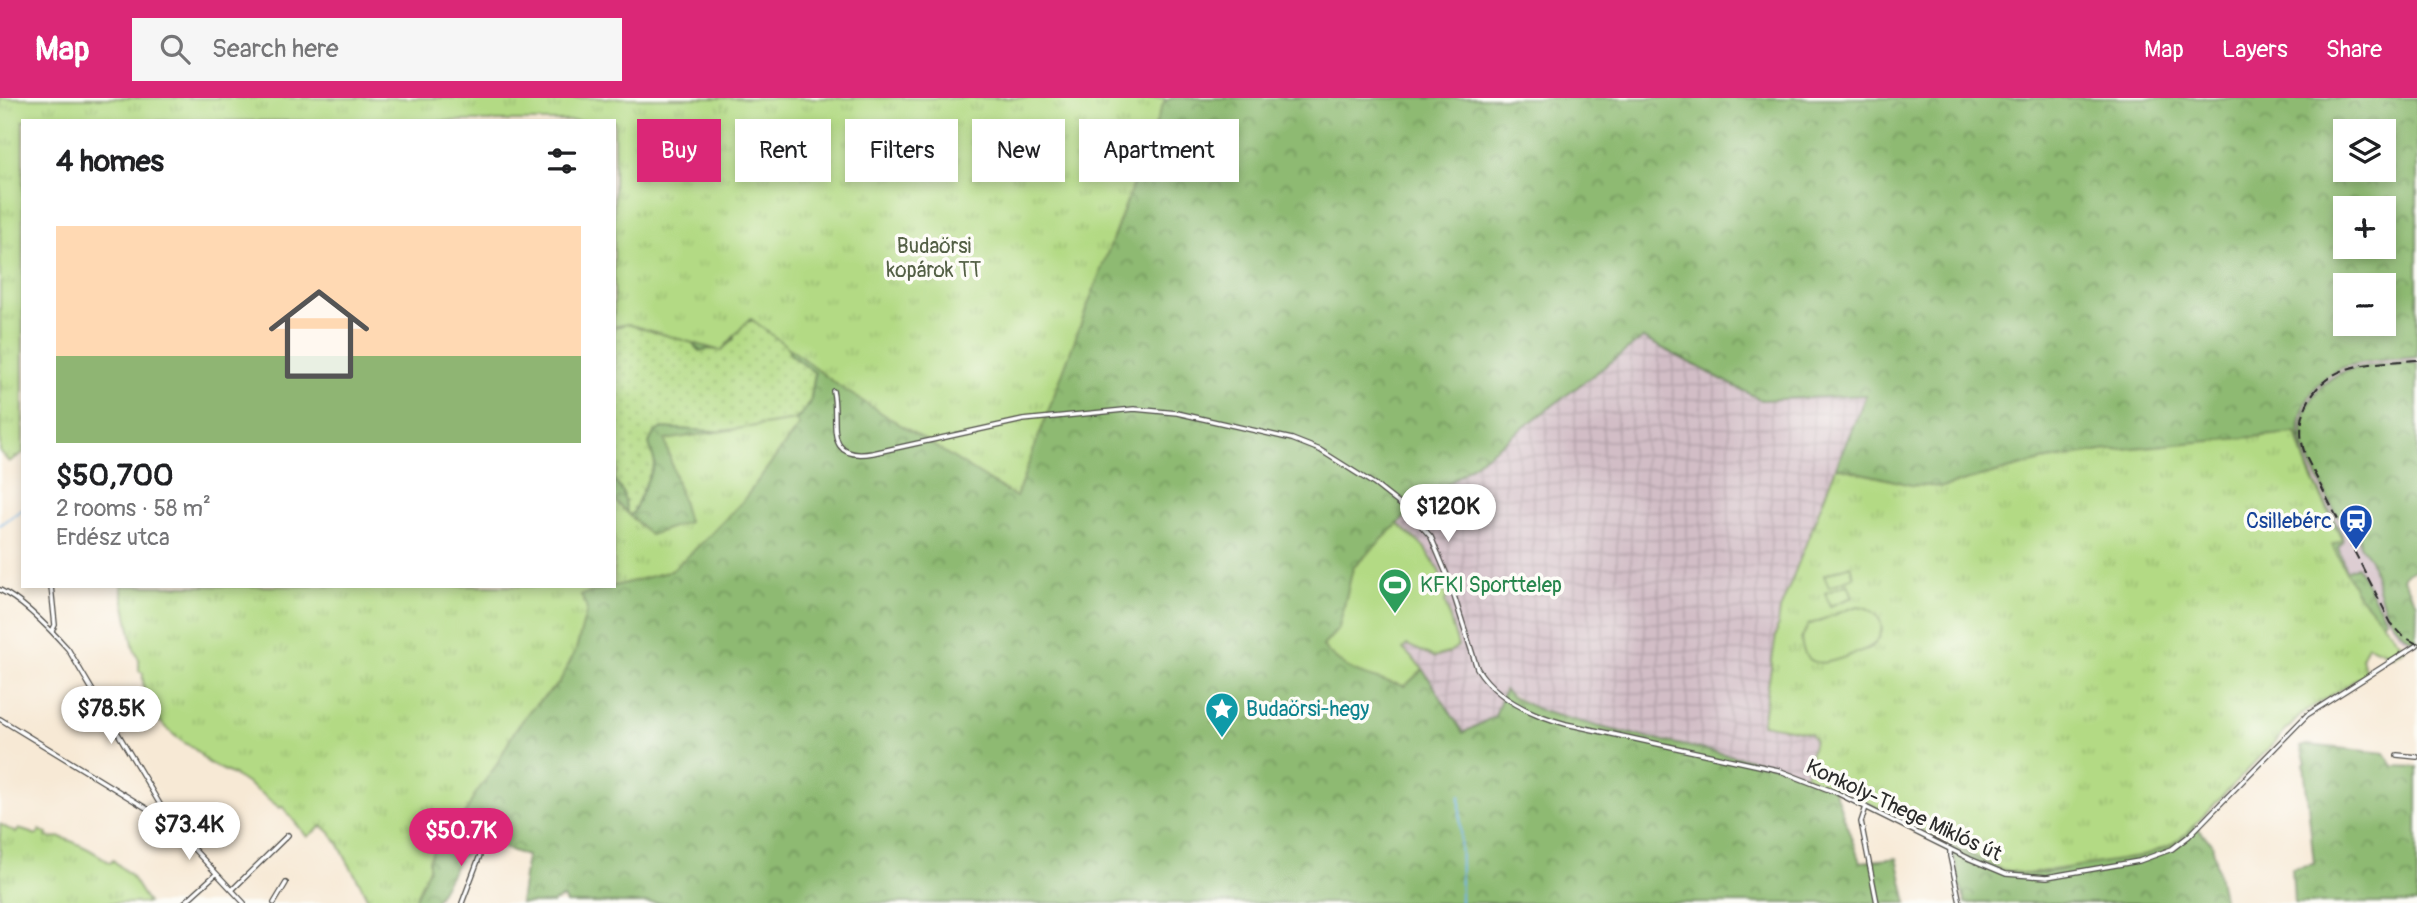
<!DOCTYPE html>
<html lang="en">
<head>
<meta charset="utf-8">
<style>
	body { margin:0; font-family:Pangolin,sans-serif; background:#f6f6f6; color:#202124; height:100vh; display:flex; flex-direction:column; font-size:26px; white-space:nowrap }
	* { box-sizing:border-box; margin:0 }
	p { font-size:23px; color:#757577 }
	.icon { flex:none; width:38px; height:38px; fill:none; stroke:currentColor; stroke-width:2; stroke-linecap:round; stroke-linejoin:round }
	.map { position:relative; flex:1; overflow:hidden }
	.drawer { position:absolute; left:21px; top:21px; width:595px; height:469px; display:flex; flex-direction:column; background:#fff; border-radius:0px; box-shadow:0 4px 10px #0003 }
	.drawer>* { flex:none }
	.top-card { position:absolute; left:637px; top:21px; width:665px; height:63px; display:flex; gap:14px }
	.tools { position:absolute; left:2333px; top:21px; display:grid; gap:14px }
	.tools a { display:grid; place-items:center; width:63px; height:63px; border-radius:0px; background:#fff; box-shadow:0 4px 10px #0003; font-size:35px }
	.price { position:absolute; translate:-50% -60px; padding:0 16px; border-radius:24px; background:#fff; color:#222; font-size:23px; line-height:46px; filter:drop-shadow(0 2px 4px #0008) }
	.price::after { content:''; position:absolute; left:50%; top:42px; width:21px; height:16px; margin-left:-10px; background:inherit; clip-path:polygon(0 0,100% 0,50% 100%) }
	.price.active { background:#db2777; color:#fff }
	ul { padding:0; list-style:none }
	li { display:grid; align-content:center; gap:14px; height:371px; padding:0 35px }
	li span { display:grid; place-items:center; height:217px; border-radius:0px; color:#555 }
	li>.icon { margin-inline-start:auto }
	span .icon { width:126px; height:126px; fill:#fffc; stroke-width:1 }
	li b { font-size:30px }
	h2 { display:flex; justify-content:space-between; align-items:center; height:84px; padding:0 35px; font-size:30px }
	.pill { padding:0 24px; border-radius:0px; background:#fff; box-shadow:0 4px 10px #0003; font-size:24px; line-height:63px }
	.pill.active { background:#db2777; color:#fff }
	header { display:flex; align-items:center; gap:42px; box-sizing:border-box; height:98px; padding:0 35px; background:#db2777; color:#fff }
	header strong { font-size:33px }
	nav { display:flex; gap:38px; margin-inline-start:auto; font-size:24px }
	.search { width:490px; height:63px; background:#f6f6f6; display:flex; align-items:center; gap:18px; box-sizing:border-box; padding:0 24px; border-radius:0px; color:#757577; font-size:26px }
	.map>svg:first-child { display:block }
</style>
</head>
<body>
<header>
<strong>Map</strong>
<div class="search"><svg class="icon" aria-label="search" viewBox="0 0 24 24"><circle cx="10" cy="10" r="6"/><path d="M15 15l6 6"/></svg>Search here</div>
<nav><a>Map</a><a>Layers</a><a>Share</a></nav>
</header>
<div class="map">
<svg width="2417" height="805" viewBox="0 0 2417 805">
	<defs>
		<pattern id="industrial-grid" width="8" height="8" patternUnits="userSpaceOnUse" patternTransform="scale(1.75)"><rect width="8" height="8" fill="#d2bdc6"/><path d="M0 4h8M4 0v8" fill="none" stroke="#b4a3aa"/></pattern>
		<pattern id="grass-dots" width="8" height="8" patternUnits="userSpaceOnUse" patternTransform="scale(1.75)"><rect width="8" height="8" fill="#b3da84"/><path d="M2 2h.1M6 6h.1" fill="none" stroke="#9abb72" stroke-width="1.8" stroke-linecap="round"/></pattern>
		<pattern id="forest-crowns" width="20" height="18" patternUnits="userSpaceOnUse" patternTransform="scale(1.75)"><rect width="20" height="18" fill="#8eba72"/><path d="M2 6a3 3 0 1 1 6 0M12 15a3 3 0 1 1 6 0" fill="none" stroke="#74975e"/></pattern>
		<pattern id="park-tufts" width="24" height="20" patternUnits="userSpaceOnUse" patternTransform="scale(1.75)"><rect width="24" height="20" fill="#b3da84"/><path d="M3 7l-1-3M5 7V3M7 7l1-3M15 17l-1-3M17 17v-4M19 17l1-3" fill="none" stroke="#9abb72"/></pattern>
	</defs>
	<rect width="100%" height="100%" fill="#fdfcf7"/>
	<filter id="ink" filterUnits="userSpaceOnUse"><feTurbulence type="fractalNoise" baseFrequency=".0143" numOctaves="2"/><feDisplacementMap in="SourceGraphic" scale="14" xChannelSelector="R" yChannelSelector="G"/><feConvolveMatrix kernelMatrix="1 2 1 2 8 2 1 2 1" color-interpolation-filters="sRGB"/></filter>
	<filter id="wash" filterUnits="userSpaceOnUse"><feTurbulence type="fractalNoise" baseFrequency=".00686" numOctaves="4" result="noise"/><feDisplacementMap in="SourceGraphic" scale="28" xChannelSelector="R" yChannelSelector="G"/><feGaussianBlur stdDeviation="1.57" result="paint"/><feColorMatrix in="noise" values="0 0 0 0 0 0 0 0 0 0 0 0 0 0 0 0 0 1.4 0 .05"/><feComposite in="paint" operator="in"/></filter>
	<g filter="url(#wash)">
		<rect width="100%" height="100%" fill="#f7e9d5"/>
		<path fill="url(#industrial-grid)" d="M1643,240L1761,302L1866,297L1780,512L1762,626L1810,635L1815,642L1805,678L1779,668L1608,631L1544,614L1503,592L1495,618L1463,635L1423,571L1403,551L1408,547L1434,559L1458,547L1424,449L1398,426L1410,414Z"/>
		<path fill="#d2bdc6" d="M2417,259V265L2358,270L2344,274L2312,300L2305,319L2303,332L2304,345L2311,365L2359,438V444L2368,457L2387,516L2408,539L2417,544V548L2401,539L2392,529L2357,468L2346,473L2338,453L2342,437L2303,355L2300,329L2304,307L2310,296L2326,279L2352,267Z"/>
		<path fill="url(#grass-dots)" stroke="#6f8258" stroke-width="2" d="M646,220L709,251L721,252L743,225L753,222L787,243L790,256L815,275L810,306L786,333L655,365L633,415L627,418L623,395L614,382L617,372L614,358V228Z"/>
		<path fill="url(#forest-crowns)" stroke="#5c724e" stroke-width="2" fill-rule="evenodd" d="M0,0H1147L1158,6L1172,0H2417V259C2395,262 2369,261 2347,268C2312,280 2291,318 2303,354C2312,383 2329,410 2342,437L2343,444L2338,449L2346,473L2357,468L2386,521L2382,524L2355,494L2331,447L2341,441L2305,365L2296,335L2102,353L2042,363L1943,389L1911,387L1836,369L1866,297L1761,302L1643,240L1410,414L1353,470L1339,530L1323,548C1344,575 1374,580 1405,588L1423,571L1463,635L1495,618L1504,592L1512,599L1544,614L1608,631L1779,668L1833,689L1860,764L1897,760L1907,805H566L563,799L552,805H520L527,758L490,745L461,758L434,805H374L344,745L322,726L279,703L158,622L145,601L136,488L464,507L614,488V382L623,395L628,418L633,415L655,365L649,345L654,335L662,330L743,335L786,333L810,306L815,275L790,256L787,243L753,222L743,225L733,234L734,241L721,252L709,251L700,253L681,233L614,23H23ZM2345,33H2384V72H2345ZM2345,110H2384V149H2345ZM2345,187H2384V226H2345Z
			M2417,265V470L2405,476L2403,481L2417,505L2416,544C2385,529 2379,495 2371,464C2369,456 2363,454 2360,447C2359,444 2360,440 2358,437C2357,434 2340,421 2336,415C2330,406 2326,396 2321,386C2315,374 2307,361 2304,348C2297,317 2315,286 2343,274C2365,266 2393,266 2417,265Z
			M2307,647L2385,655L2393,668L2417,669V805H2294L2292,770L2314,766L2304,666L2306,665L2301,649Z
			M2195,727L2212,746L2224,805H1965L1951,748C1974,759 1999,774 2026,776C2035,776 2045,774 2054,773L2169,748Z"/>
		<path fill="url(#park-tufts)" stroke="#6f8258" stroke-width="2" d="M0,0H1163L1165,1L1016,399L840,289L750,220L721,253L627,226L614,229V23H23V355L9,364L0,354Z
			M795,322L799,327L742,404L704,443L671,473L581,497L587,511L576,552L559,585L530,612L514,634L495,669L474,698L461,724L434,751L429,762V770L413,805H369C363,788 353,774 345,759C340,748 334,736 322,728L307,739L282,708L280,710C266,699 252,688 237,679C227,673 219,671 209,665C203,661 199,654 193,650C166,635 140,608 143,575L139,573V562L134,551L121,488H614V402L650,437L688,424L665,342Z
			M2296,335L2305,365L2342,442L2332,447L2356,494L2405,550L2393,558L2368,547L2362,560L2366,575L2302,616L2187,735L2169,748L2139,759L2026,776L2000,771L1859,701L1856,696L1848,692L1846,695L1805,678L1814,642L1810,635L1762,626L1780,512L1836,369L1911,387L1943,389L2042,363L2102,353Z
			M0,726L16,735L19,731L37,737L40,732L47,736L46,739C52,741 57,738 63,740C80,746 96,754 110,765L113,762L131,778L148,805H0Z"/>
		<path fill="#b3da84" stroke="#6f8258" stroke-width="2" d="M1398,426L1424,449L1439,473L1447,497L1445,504L1458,548L1448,555L1434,559L1407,547L1403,551L1423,571L1405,588C1373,580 1344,575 1323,548L1339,530L1353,470Z
			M1850,467L1854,479L1829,489L1824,477Z
			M1848,486L1853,499L1830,508L1825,495Z
			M1857,508C1875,509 1889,526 1877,543C1873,550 1861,553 1853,556C1832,564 1805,576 1801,542L1808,527Z"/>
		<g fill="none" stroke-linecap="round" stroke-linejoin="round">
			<path stroke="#73b5e8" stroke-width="2" d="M0,427L23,411
				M1460,698L1461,805"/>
		</g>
	</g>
	<g filter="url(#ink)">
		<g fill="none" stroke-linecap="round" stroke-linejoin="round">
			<g stroke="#4a4844" stroke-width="6">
				<path id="street" d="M833,293C840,322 821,364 873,355L1023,322L1134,311L1177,315L1292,341L1320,352L1374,386L1407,412L1431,439L1449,482L1477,570C1496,601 1532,617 1566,626L1778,672L1837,695L1970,761L2006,776L2047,779L2139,763L2172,751L2189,738L2307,617L2417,547
					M51,488L55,527L52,533
					M0,492C23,503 51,532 68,551L174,730
					M0,621L146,710L175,731L244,805
					M2397,657L2417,659
					M1866,709L1861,724L1877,805
					M1950,751V758L1960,805
					M232,792L288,737
					M184,805L216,776
					M274,805L286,785
					M462,805L485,744"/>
			</g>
			<use href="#street" stroke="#fff" stroke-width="3.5"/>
			<path stroke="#2b2b2b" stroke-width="2" stroke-dasharray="10 5" stroke-linecap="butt" d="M2417,262C2394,264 2368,264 2347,271C2309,283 2292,323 2306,359L2391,525L2403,538L2417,546"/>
		</g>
	</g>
	<defs>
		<g id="station-pin" transform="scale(1.75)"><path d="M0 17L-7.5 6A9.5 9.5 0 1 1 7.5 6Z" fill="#1a4fb4" stroke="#fdfcf7"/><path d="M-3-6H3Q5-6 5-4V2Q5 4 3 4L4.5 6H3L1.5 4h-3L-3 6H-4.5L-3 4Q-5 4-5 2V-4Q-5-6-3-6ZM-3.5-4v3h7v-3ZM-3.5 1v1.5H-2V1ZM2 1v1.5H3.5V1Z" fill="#fff"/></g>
		<g id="stadium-pin" transform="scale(1.75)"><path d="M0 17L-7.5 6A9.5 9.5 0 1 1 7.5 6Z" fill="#2e9e5b" stroke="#fdfcf7"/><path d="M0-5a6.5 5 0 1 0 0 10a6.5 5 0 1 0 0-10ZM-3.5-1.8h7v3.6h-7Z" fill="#fff"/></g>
		<g id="sight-pin" transform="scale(1.75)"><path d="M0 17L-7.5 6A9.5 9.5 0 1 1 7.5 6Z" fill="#0f9aa8" stroke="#fdfcf7"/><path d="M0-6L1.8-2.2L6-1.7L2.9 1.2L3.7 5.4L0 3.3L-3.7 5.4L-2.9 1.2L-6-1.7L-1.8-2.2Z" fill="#fff"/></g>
	</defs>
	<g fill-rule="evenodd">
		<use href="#station-pin" x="2356" y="423"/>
		<use href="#stadium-pin" x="1395" y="487"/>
		<use href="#sight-pin" x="1222" y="611"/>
	</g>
	<g text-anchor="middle" stroke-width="7" stroke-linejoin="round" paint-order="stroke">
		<g font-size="21" fill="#546046" stroke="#fdfcf7">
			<text x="934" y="155">Budaörsi<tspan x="934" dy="24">kopárok TT</tspan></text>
		</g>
		<g font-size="21" fill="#164399" stroke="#fdfcf7" text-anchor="end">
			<text x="2332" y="430">Csillebérc</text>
		</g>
		<g font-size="21" fill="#27864d" stroke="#fdfcf7" text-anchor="start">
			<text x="1420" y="494">KFKI Sporttelep</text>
		</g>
		<g font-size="21" fill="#0d838f" stroke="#fdfcf7" text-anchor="start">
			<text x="1246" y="618">Budaörsi-hegy</text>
		</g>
		<g font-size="21" fill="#2b2b2b" stroke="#fdfcf7">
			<text transform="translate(1904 712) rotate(25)" y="7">Konkoly-Thege Miklós út</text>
		</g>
	</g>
</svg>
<div class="tools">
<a><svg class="icon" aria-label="layers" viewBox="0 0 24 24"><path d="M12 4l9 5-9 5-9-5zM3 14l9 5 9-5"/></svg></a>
<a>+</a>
<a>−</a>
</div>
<b class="price" style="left:1448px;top:446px">$120K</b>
<b class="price" style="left:111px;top:648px">$78.5K</b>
<b class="price" style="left:189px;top:764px">$73.4K</b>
<b class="price active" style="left:461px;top:770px">$50.7K</b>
<div class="top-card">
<a class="pill active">Buy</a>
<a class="pill">Rent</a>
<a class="pill">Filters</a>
<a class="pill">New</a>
<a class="pill">Apartment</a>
</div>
<section class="drawer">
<h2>4 homes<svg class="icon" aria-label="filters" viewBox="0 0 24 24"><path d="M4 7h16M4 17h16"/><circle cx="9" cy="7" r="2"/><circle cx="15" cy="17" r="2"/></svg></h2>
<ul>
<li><span style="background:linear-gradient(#ffd9b3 60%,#8fb573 0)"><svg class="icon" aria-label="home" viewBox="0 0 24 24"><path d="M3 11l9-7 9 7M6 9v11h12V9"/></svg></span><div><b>$50,700</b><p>2 rooms · 58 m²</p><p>Erdész utca</p></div></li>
</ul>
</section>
</div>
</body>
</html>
